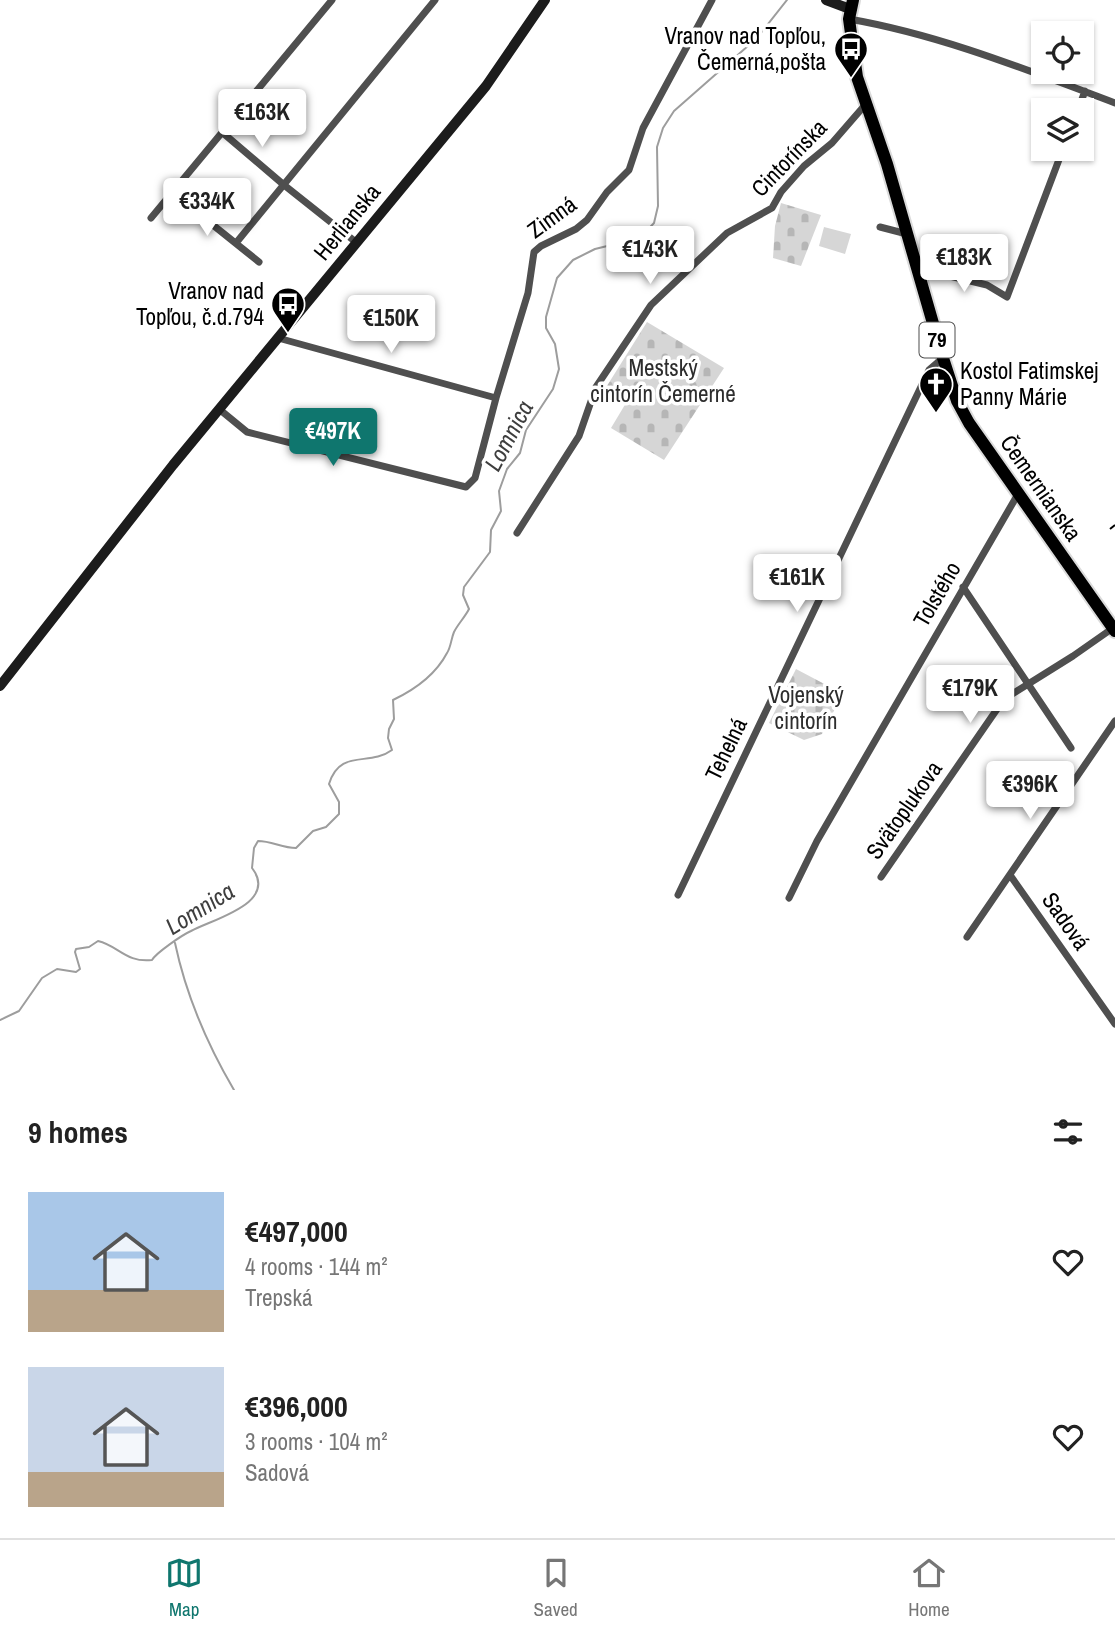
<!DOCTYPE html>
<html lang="en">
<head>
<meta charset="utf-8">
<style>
	body { margin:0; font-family:"Archivo Narrow",sans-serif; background:#f6f6f6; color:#222; height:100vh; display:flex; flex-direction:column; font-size:26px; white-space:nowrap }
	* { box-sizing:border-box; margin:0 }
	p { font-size:23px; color:#767676 }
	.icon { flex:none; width:38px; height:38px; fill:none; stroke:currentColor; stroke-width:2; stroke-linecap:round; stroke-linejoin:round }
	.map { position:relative; height:1090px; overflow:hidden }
	.sheet { display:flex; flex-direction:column; background:#fff; flex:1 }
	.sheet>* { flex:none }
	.tools { position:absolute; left:1031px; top:21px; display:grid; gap:14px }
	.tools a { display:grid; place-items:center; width:63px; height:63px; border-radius:0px; background:#fff; box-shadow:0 2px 5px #0004; font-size:35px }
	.price { position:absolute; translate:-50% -60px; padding:0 16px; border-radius:7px; background:#fff; color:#222; font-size:23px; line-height:46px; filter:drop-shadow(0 2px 4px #0008) }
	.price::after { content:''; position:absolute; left:50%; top:42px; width:21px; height:16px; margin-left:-10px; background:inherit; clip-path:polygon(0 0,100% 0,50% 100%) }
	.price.on { background:#0f766e; color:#fff }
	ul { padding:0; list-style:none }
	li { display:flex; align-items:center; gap:21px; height:175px; padding:0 28px }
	li span { display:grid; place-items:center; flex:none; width:196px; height:140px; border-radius:0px; color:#555 }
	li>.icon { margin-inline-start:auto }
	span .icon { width:84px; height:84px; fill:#fffc; stroke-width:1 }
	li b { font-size:30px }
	h2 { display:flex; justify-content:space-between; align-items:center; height:84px; padding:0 28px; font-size:30px }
	.menu { display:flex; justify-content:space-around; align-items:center; height:98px; border-top:2px solid #e0e0e0; background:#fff; font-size:19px; color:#767676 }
	.menu a { display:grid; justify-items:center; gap:4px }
	.menu .on { color:#0f766e }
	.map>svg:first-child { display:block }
</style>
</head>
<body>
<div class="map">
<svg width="1115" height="1090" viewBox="0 0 1115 1090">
	<defs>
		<pattern id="cemetery-stones" width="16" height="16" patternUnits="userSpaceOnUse" patternTransform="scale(1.75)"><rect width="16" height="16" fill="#d6d6d6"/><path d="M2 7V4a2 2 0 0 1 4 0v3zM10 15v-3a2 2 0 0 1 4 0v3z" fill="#b6b6b6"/></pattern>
	</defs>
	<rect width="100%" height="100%" fill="#fff"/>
	<path fill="url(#cemetery-stones)" d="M781,203L821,215L801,266L773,258L775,226Z
		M647,322L724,368L664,460L611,428L626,403L605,389Z
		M796,669L832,688L837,705L822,734L804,740L769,723Z"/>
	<path fill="#d6d6d6" d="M824,227L851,234L845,254L819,246Z"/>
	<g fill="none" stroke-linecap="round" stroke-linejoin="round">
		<path stroke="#9d9d9d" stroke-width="2" d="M175,943C186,995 207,1044 234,1090
			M0,1020L19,1011L42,978L57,969L76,972L80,969L75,952L76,949L89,947L98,941C119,946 126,963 152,960C156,953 182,935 191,931C213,919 279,903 252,868L254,848L258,841C272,841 282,848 296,848L313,831L326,827L339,814V802L329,784C340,748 369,767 392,750L388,738L389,729L394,719L393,700C414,690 436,674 447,653C451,647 451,639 454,632C458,624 465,617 469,609L463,595L464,587L490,552L491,530L501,511L499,491L507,469L520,453L526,430L553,389L559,369L555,344L546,328V317L557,278L573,260L595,249L640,238L654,223L658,206L657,147L663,128L674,111L757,38L787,0"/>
		<g stroke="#dbdbdb" stroke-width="16">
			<path id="primary" d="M853,0L849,19L857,77L887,164L943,358L957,401L969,423L1115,631"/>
		</g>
		<path stroke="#4f4f4f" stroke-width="7" d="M849,19C941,35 1027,70 1115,103
			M1078,110L1085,91
			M223,133L284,185L357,243
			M173,193L259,262
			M151,218L332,0
			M880,227L907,234
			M236,243L435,0
			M929,271L987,285L1007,297L1063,149
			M278,338L496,398
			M219,409L247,432L466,487L475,478L496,398L528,293L534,252L541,246L576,229L587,220L607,192L629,170L643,128L712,0
			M517,533L579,436L596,387L651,305L727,233L772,208L781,192L804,166L832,143L865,105
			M963,587L1071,748
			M1010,875L1115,1024
			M881,877L1004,699L1073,656L1113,628
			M678,895L929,370L943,358
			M789,898L817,841L1018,494
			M967,937L1115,721"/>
		<path stroke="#1c1c1c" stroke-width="10" d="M826,0L850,9
			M0,686L173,465L486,86L545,0"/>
		<use href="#primary" stroke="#000" stroke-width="12"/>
		<path stroke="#000" stroke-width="2" stroke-dasharray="10 3.5 2 3.5" stroke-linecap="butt" d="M1110,529L1115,525"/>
	</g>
	<defs>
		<g id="bus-pin" transform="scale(1.75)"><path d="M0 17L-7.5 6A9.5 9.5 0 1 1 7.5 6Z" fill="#000" stroke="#fff"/><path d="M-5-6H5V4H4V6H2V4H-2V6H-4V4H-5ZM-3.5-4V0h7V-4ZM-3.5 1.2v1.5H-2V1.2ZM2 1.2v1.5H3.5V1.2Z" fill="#fff"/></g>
		<g id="church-pin" transform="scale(1.75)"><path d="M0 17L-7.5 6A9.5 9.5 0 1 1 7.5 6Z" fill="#000" stroke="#fff"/><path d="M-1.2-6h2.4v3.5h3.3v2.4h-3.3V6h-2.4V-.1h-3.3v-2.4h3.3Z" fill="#fff"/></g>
	</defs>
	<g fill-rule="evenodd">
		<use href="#bus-pin" x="851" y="49"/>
		<use href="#bus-pin" x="288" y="304"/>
		<use href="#church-pin" x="936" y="384"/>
	</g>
	<g text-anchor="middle" stroke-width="7" stroke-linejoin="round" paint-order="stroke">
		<rect fill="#fff" stroke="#4c4c4c" stroke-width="2" x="919.5" y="322.5" width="35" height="35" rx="5"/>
		<g font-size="21" font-weight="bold" fill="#000">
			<text x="937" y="347">79</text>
		</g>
		<g font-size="23" fill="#000" stroke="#fff" text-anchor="end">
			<text x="826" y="44">Vranov nad Topľou,<tspan x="826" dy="26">Čemerná,pošta</tspan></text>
			<text x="264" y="299">Vranov nad<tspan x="264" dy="26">Topľou, č.d.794</tspan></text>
			<text x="960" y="379" text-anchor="start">Kostol Fatimskej<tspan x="960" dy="26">Panny Márie</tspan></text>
		</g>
		<g font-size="23" fill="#000" stroke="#fff">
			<text transform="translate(789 158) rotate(-46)" y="8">Cintorínska</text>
			<text transform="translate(552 217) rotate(-36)" y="8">Zimná</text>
			<text transform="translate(347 222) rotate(-51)" y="8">Herlianska</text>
			<text transform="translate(1041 488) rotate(55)" y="8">Čemernianska</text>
			<text transform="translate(937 594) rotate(-60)" y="8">Tolstého</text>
			<text transform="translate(726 749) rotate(-64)" y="8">Tehelná</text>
			<text transform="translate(904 810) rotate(-55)" y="8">Svätoplukova</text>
			<text transform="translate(1066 921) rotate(55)" y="8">Sadová</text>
		</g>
		<g font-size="23" fill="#2d2d2d" stroke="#fff">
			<text x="663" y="376">Mestský<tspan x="663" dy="26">cintorín Čemerné</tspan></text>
			<text x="806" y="703">Vojenský<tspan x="806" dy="26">cintorín</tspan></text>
		</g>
		<g font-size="24" font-style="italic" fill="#3e3e3e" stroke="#fff">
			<text transform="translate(509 436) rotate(-62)" y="8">Lomnica</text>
			<text transform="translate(200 909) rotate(-32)" y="8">Lomnica</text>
		</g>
	</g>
</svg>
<div class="tools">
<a><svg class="icon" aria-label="locate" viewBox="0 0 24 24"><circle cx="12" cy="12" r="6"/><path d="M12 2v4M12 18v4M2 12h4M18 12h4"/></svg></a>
<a><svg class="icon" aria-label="layers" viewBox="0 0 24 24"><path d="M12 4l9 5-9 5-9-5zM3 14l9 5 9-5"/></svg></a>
</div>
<b class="price" style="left:262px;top:149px">€163K</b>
<b class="price" style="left:207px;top:238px">€334K</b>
<b class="price" style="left:650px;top:286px">€143K</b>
<b class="price" style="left:964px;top:294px">€183K</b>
<b class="price" style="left:391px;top:355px">€150K</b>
<b class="price on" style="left:333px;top:468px">€497K</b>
<b class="price" style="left:797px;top:614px">€161K</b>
<b class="price" style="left:970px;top:725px">€179K</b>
<b class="price" style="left:1030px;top:821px">€396K</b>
</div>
<section class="sheet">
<h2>9 homes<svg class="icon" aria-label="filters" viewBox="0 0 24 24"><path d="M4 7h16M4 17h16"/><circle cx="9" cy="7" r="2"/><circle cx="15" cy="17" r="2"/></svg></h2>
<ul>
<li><span style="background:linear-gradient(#a9c7e8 70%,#b9a48a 0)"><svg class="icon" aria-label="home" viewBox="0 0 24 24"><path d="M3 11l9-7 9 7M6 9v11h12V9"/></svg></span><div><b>€497,000</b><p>4 rooms · 144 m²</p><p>Trepská</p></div><svg class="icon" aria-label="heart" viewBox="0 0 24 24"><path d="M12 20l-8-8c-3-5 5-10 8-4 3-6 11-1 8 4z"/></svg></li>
<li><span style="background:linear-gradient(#c9d6e8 75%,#b9a48a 0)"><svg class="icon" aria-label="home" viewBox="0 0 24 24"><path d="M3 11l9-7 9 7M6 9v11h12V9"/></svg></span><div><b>€396,000</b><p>3 rooms · 104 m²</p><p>Sadová</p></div><svg class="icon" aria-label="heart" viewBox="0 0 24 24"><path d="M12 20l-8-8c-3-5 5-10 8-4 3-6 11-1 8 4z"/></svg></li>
</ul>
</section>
<nav class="menu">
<a class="on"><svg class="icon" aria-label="map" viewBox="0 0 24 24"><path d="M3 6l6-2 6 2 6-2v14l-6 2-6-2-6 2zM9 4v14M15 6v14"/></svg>Map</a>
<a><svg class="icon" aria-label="saved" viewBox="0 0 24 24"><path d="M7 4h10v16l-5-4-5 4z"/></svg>Saved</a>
<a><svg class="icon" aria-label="home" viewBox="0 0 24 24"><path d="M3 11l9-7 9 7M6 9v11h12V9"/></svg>Home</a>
</nav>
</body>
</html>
